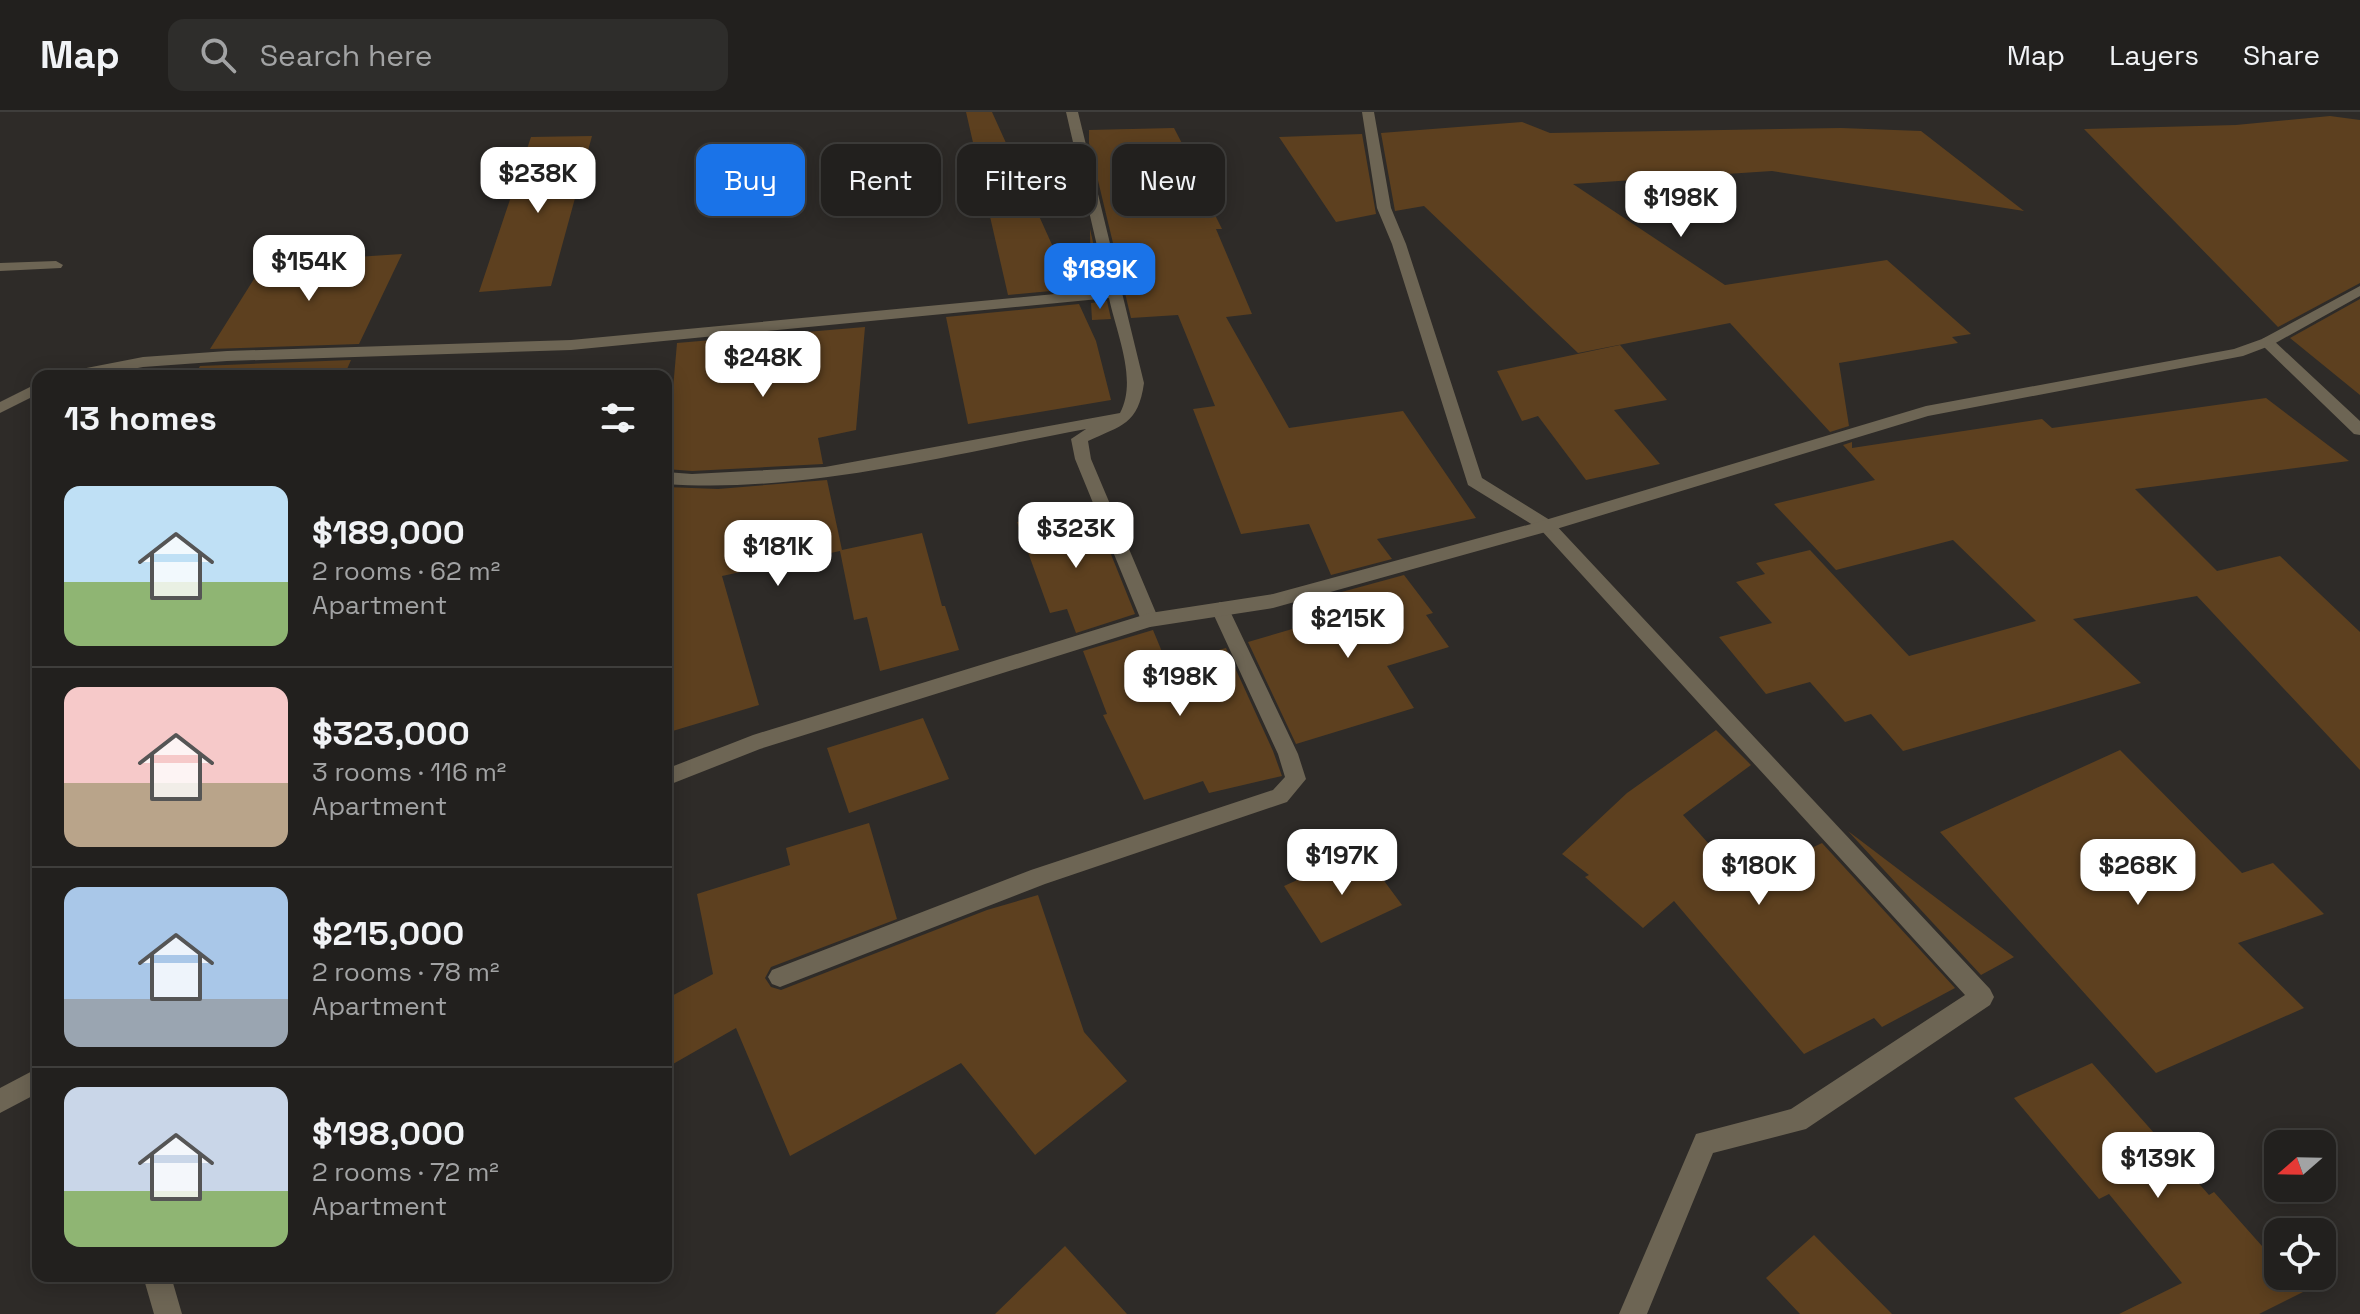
<!DOCTYPE html>
<html lang="en">
<head>
<meta charset="utf-8">
<style>
	body { margin:0; font-family:"Space Grotesk",sans-serif; background:#2e2d2b; color:#f1f3f6; height:100vh; display:flex; flex-direction:column; font-size:30px; white-space:nowrap }
	* { box-sizing:border-box; margin:0 }
	p { font-size:26px; color:#a2a3a4 }
	.icon { flex:none; width:44px; height:44px; fill:none; stroke:currentColor; stroke-width:2; stroke-linecap:round; stroke-linejoin:round }
	.map { position:relative; flex:1; overflow:hidden }
	.panel { position:absolute; left:32px; top:258px; width:640px; height:912px; display:flex; flex-direction:column; background:#22201e; border-radius:16px; box-shadow:0 4px 20px #0003,0 0 0 2px #3f3e3c }
	.panel>* { flex:none }
	.banner { position:absolute; left:696px; top:32px; width:760px; height:72px; display:flex; gap:16px }
	.needle { width:52px; rotate:250deg }
	.fabs { position:absolute; left:2264px; top:1018px; display:grid; gap:16px }
	.fabs a { display:grid; place-items:center; width:72px; height:72px; border-radius:16px; background:#22201e; box-shadow:0 4px 20px #0003,0 0 0 2px #3f3e3c; font-size:40px }
	.price { position:absolute; translate:-50% -68px; padding:0 18px; border-radius:16px; background:#fff; color:#222; font-size:26px; line-height:52px; filter:drop-shadow(0 2px 4px #0008) }
	.price::after { content:''; position:absolute; left:50%; top:48px; width:24px; height:18px; margin-left:-12px; background:inherit; clip-path:polygon(0 0,100% 0,50% 100%) }
	.price.on { background:#1a73e8; color:#fff }
	ul { padding:0; list-style:none }
	li { display:flex; align-items:center; gap:24px; height:200px; padding:0 32px }
	li+li { border-top:2px solid #3f3e3c }
	li span { display:grid; place-items:center; flex:none; width:224px; height:160px; border-radius:16px; color:#555 }
	li>.icon { margin-inline-start:auto }
	span .icon { width:96px; height:96px; fill:#fffc; stroke-width:1 }
	li b { font-size:34px }
	h2 { display:flex; justify-content:space-between; align-items:center; height:96px; padding:0 32px; font-size:34px }
	.chip { padding:0 28px; border-radius:16px; background:#22201e; box-shadow:0 4px 20px #0003,0 0 0 2px #3f3e3c; font-size:28px; line-height:72px }
	.chip.on { background:#1a73e8; color:#fff }
	header { display:flex; align-items:center; gap:48px; box-sizing:border-box; height:112px; padding:0 40px; background:#22201e; border-bottom:2px solid #3f3e3c }
	header strong { font-size:38px }
	nav { display:flex; gap:44px; margin-inline-start:auto; font-size:28px }
	.search { width:560px; height:72px; background:#2e2d2b; display:flex; align-items:center; gap:20px; box-sizing:border-box; padding:0 28px; border-radius:16px; color:#a2a3a4; font-size:30px }
	.map>svg:first-child { display:block }
</style>
</head>
<body>
<header>
<strong>Map</strong>
<div class="search"><svg class="icon" aria-label="search" viewBox="0 0 24 24"><circle cx="10" cy="10" r="6"/><path d="M15 15l6 6"/></svg>Search here</div>
<nav><a>Map</a><a>Layers</a><a>Share</a></nav>
</header>
<div class="map">
<svg width="2360" height="1202" viewBox="0 0 2360 1202">
	<rect width="100%" height="100%" fill="#2e2b28"/>
	<path fill="#5d401f" d="M966,0H992L1072,177L1008,183Z
		M2330,4L2360,8V171L2278,215L2084,17L2236,13Z
		M1522,10L1550,21L1841,16L1921,19L2024,99L1772,59L1573,72L1725,173L1887,148L1971,222L1952,225L1958,231L1839,251L1849,314L1830,320L1730,211L1578,241L1424,94L1395,99L1381,21Z
		M1174,16L1215,95H1211L1222,117H1216L1252,202L1226,205L1289,316L1403,299L1476,406L1377,427L1392,447L1331,463L1309,412L1241,422L1193,297L1215,294L1178,203L1131,206L1089,31V18Z
		M1362,22L1376,102L1336,110L1279,25Z
		M592,24L551,174L479,180L531,25Z
		M1090,117L1103,174L1091,176Z
		M402,142L359,232L210,237L264,151Z
		M2360,187V283L2290,226Z
		M1107,189L1111,207L1092,208L1091,191Z
		M1079,192L1096,229L1111,288L968,312L946,205Z
		M865,215L856,318L818,326L823,352L692,359L666,357L677,231Z
		M1620,233L1667,288L1614,298L1660,352L1586,368L1538,304L1522,309L1497,259Z
		M351,248L344,264H194L200,254Z
		M2266,286L2349,349L2135,377L2217,459L2280,444L2360,520V658L2197,484L2073,507L2141,571L1903,639L1871,602L1845,610L1810,570L1766,582L1719,525L1772,511L1736,470L1765,462L1756,451L1810,438L1909,544L2036,509L1953,428L1836,458L1774,392L1875,368L1843,333L1852,330V336L2042,307L2052,316Z
		M827,368L842,438L922,421L942,494H945L959,538L880,559L867,505L854,508L840,439L722,464L759,593L666,621V375L718,377Z
		M1069,399L1075,414L1098,410L1135,502L1076,521L1067,497L1050,501L1017,410Z
		M1404,463L1433,501L1426,503L1449,535L1387,554L1414,596L1296,632L1248,530L1347,501L1338,481Z
		M1153,518L1165,547L1178,544L1180,549L1226,536L1273,639L1282,664L1209,681L1203,669L1144,688L1103,603L1107,602L1083,539Z
		M923,606L949,667L849,701L827,636Z
		M1716,618L1751,653L1683,703L1742,769L1822,731L1955,876L1882,915L1874,906L1804,942L1674,789L1643,816L1585,765L1589,763L1562,742L1627,681Z
		M2120,638L2242,761L2273,751L2324,802L2238,831L2304,896L2156,961L1940,720Z
		M869,711L897,807L771,855L765,866L771,875L781,878L987,798L1038,783L1084,920L1127,969L1035,1043L961,951L790,1044L736,916L666,956V887L713,862L697,782L790,753L786,736Z
		M1848,719L2014,845L1981,863Z
		M1362,739L1402,793L1321,831L1284,774Z
		M2092,951L2209,1083L2214,1080L2278,1152V1164H2289L2303,1180L2259,1202H2119L2182,1171L2109,1082L2099,1087L2014,986Z
		M1814,1123L1892,1202H1800L1766,1166Z
		M1065,1134L1127,1202H995Z"/>
	<g fill="none" stroke-linecap="round" stroke-linejoin="round">
		<path fill="#6d6554" fill-rule="evenodd" d="M1066,0H1078L1144,271C1138,313 1122,313 1088,329L1091,347L1159,508L1150,515L1141,508L1075,347L1071,327L1086,317C952,342 802,382 666,372V360L692,362L825,355L1120,301C1138,268 1116,220 1109,186L571,238L227,249L143,255L95,264H63L71,259L143,245L227,239L571,228L1107,177Z
			M1362,0H1374L1391,96L1406,132L1482,366L1553,410L1990,877L1994,885L1990,893L1806,1017L1713,1041L1647,1202H1619L1696,1022L1791,997L1965,883L1541,418L1468,373L1392,132L1377,96Z
			M56,149L63,153L61,156L0,159V151Z
			M2267,225L2272,227L2360,309V323L2354,322L2262,233V227Z
			M38,271V282L0,301V290Z
			M1220,490L1229,497L1298,642L1306,667L1287,690L1045,772L780,875L772,872L768,865L772,858L1031,758L1273,678L1285,665L1278,642L1211,497Z
			M143,1164H171L182,1202H154Z"/>
		<path fill="#6d6554" fill-rule="evenodd" d="M2360,174V184L2272,233L2243,244L1928,304L1553,418L1273,496L1150,515L760,637L666,674V657L753,623L1150,501L1273,482L1542,409L1926,294L2234,237L2262,227Z
			M38,956V981L0,1001V976Z"/>
	</g>
</svg>
<div class="fabs">
<a><svg class="needle" viewBox="-14 -14 28 28"><path d="M0-13l5 13h-10z" fill="#e53935"/><path d="M0 13l5-13h-10z" fill="#a2a3a4"/></svg></a>
<a><svg class="icon" aria-label="locate" viewBox="0 0 24 24"><circle cx="12" cy="12" r="6"/><path d="M12 2v4M12 18v4M2 12h4M18 12h4"/></svg></a>
</div>
<b class="price" style="left:538px;top:103px">$238K</b>
<b class="price" style="left:1681px;top:127px">$198K</b>
<b class="price" style="left:309px;top:191px">$154K</b>
<b class="price on" style="left:1100px;top:199px">$189K</b>
<b class="price" style="left:763px;top:287px">$248K</b>
<b class="price" style="left:1076px;top:458px">$323K</b>
<b class="price" style="left:778px;top:476px">$181K</b>
<b class="price" style="left:1348px;top:548px">$215K</b>
<b class="price" style="left:1180px;top:606px">$198K</b>
<b class="price" style="left:1342px;top:785px">$197K</b>
<b class="price" style="left:1759px;top:795px">$180K</b>
<b class="price" style="left:2138px;top:795px">$268K</b>
<b class="price" style="left:2158px;top:1088px">$139K</b>
<div class="banner">
<a class="chip on">Buy</a>
<a class="chip">Rent</a>
<a class="chip">Filters</a>
<a class="chip">New</a>
</div>
<section class="panel">
<h2>13 homes<svg class="icon" aria-label="filters" viewBox="0 0 24 24"><path d="M4 7h16M4 17h16"/><circle cx="9" cy="7" r="2"/><circle cx="15" cy="17" r="2"/></svg></h2>
<ul>
<li><span style="background:linear-gradient(#bfe0f5 60%,#8fb573 0)"><svg class="icon" aria-label="home" viewBox="0 0 24 24"><path d="M3 11l9-7 9 7M6 9v11h12V9"/></svg></span><div><b>$189,000</b><p>2 rooms · 62 m²</p><p>Apartment</p></div></li>
<li><span style="background:linear-gradient(#f6c9c9 60%,#b9a48a 0)"><svg class="icon" aria-label="home" viewBox="0 0 24 24"><path d="M3 11l9-7 9 7M6 9v11h12V9"/></svg></span><div><b>$323,000</b><p>3 rooms · 116 m²</p><p>Apartment</p></div></li>
<li><span style="background:linear-gradient(#a9c7e8 70%,#9aa5b1 0)"><svg class="icon" aria-label="home" viewBox="0 0 24 24"><path d="M3 11l9-7 9 7M6 9v11h12V9"/></svg></span><div><b>$215,000</b><p>2 rooms · 78 m²</p><p>Apartment</p></div></li>
<li><span style="background:linear-gradient(#c9d6e8 65%,#8fb573 0)"><svg class="icon" aria-label="home" viewBox="0 0 24 24"><path d="M3 11l9-7 9 7M6 9v11h12V9"/></svg></span><div><b>$198,000</b><p>2 rooms · 72 m²</p><p>Apartment</p></div></li>
</ul>
</section>
</div>
</body>
</html>
